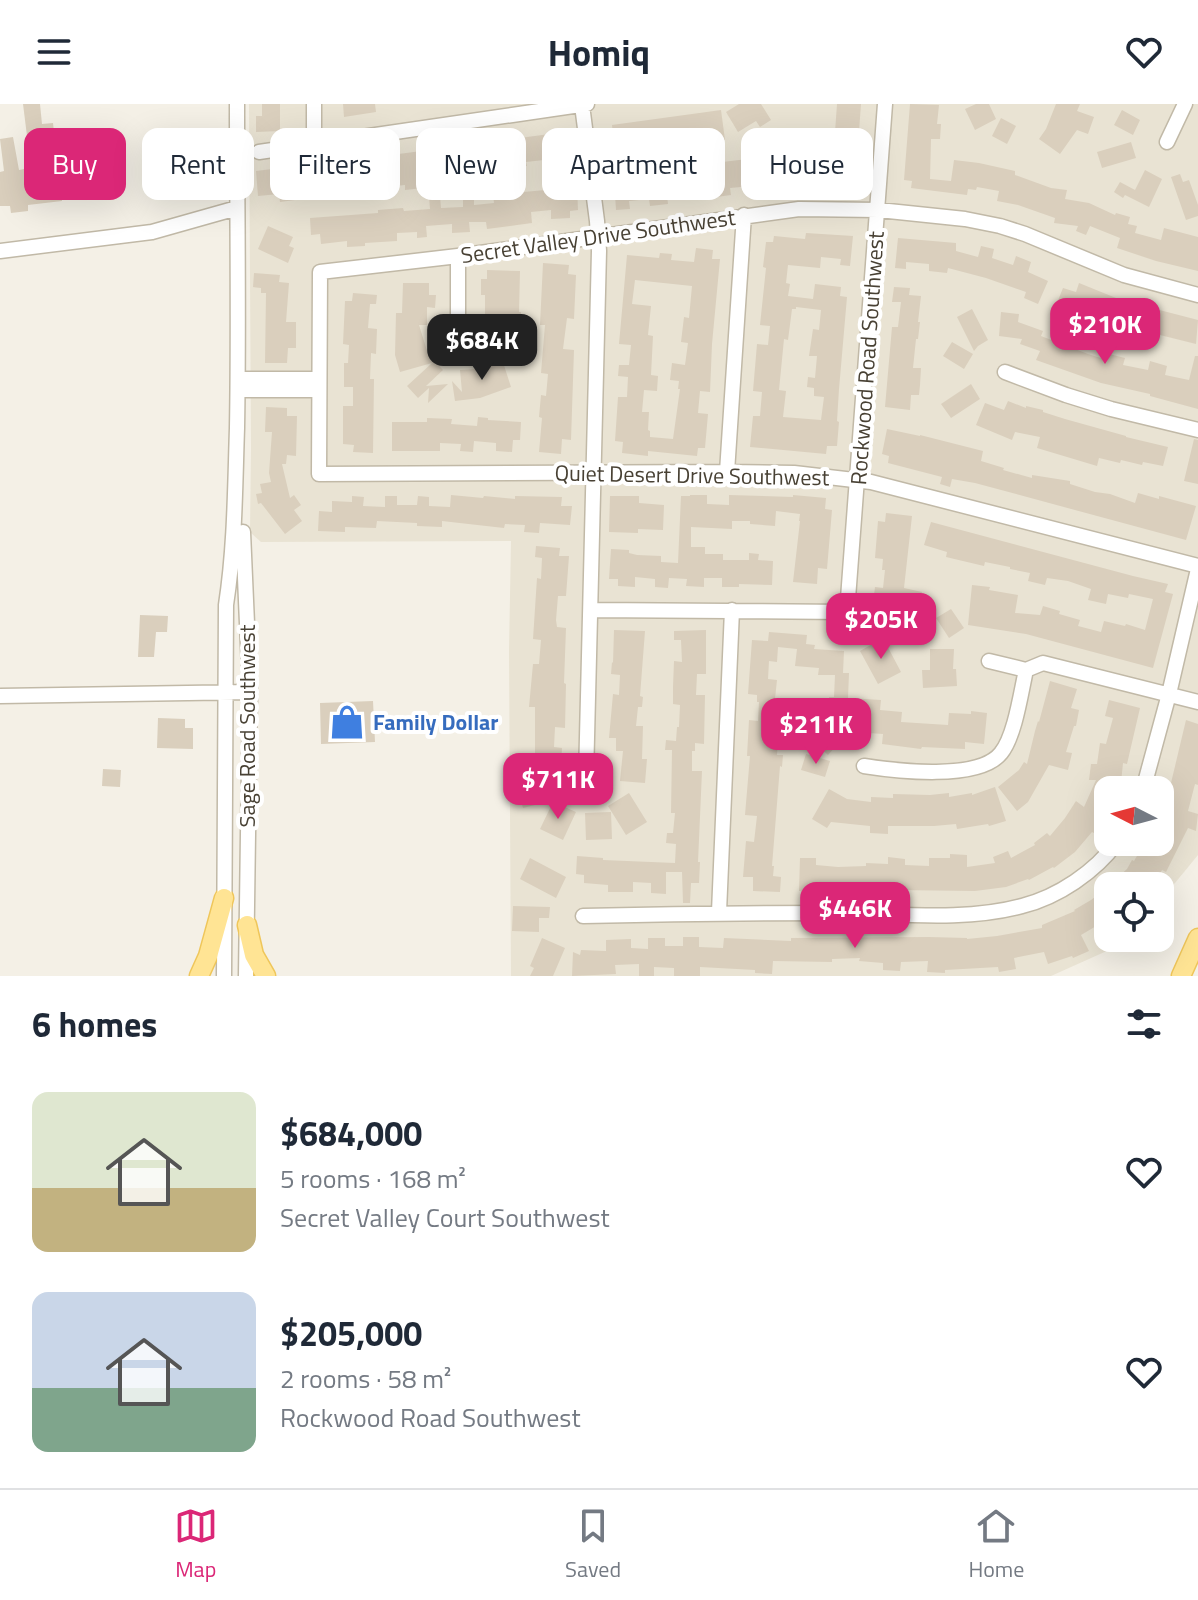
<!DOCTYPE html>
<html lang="en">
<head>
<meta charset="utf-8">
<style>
	body { margin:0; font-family:"Titillium Web",sans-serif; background:#f6f6f7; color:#1f2937; height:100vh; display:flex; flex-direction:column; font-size:30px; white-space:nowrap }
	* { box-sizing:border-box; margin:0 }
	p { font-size:26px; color:#747a83 }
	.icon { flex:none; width:44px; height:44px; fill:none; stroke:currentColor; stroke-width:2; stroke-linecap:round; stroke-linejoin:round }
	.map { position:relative; height:872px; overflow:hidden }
	.side { display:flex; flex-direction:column; background:#fff; flex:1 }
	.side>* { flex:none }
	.top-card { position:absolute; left:24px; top:24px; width:1150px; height:72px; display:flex; gap:16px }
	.needle { width:52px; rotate:276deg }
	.controls { position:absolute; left:1094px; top:672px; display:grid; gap:16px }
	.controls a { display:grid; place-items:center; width:80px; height:80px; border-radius:16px; background:#fff; box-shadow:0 8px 32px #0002; font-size:40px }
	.price { position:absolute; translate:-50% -68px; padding:0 18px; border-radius:16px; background:#db2777; color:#fff; font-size:26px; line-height:52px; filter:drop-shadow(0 2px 4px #0008) }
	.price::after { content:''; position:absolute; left:50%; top:48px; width:24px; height:18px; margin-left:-12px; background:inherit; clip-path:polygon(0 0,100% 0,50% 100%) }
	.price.on { background:#222; color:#fff }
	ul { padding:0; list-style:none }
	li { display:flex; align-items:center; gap:24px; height:200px; padding:0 32px }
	li span { display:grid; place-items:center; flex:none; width:224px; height:160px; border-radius:16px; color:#555 }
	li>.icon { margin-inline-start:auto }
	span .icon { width:96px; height:96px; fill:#fffc; stroke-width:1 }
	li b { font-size:34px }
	h2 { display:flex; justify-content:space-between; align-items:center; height:96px; padding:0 32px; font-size:34px }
	.pill { padding:0 28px; border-radius:16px; background:#fff; box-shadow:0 8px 32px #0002; font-size:28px; line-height:72px }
	.pill.on { background:#db2777; color:#fff }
	header { display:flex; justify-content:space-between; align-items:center; height:104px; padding:0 32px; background:#fff; font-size:36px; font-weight:700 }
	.tabs { display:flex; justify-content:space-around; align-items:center; height:112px; border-top:2px solid #e0e1e3; background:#fff; font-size:22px; color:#747a83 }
	.tabs a { display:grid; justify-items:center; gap:4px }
	.tabs .on { color:#db2777 }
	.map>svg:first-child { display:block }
</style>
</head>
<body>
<header><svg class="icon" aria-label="menu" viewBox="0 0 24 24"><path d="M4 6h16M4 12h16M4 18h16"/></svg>Homiq<svg class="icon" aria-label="heart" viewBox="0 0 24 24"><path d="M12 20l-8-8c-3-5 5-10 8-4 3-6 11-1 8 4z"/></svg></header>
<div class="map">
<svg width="1198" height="872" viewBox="0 0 1198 872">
	<rect width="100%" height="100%" fill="#f4f0e6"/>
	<path fill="#e9e3d3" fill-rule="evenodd" d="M249,0H1198V751L1175,779L1160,794V782H1108V834H1121L1109,846L1051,872H511L509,547L511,437L261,438L250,428L251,344ZM1108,686H1160V738H1108Z"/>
	<path fill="#dacfbd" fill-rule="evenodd" d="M23,0H40L42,20L53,19L54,28L27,32Z
		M262,0H280V27L256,28V12H262Z
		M343,0H375L376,8L344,13Z
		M739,0H761L771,16L760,23L756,17L738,28L726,8Z
		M837,0H861L856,69L847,68L845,83L821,80L824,55L833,56Z
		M910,0L939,1L937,20H941L940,35H931L930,75L951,77L954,56L979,59L1015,67V71L1051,84L1067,86L1065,95L1089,99L1115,111L1116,109L1130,113L1128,120L1137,122L1135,129L1161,136L1164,124L1198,133V167L1156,157L1117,144L1120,134L1090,122L1086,131L1076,127L1078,122L1054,119L1055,114L1018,101L997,97L999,87L977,83L976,86L968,85L967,91L911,84L912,77L904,76Z
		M976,0H989L996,15L975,26L965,5Z
		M1056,0H1080L1077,7L1094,13L1088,30L1077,26L1060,50L1039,35L1046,25Z
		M721,6L725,36L636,48L637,67L673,64V68L715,63L714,59L739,56L757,55L758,61L773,60L807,54L812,81L799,83L797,74L775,78L776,84L752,87L751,82L730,84L731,91L694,96L692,83L674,86L675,92H667L668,100L650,102L649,95L629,97L630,105L616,106L614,74L624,73L623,48L606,51L604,32L613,31L612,21Z
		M1122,6L1140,16L1133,31L1114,21Z
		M1001,14L1016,22L1007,40L992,32Z
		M565,28L567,59L553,60V55L526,58L527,62L510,64V59L489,62L488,60L463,66L464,75L446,76V68L422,72L423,84L405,86V81L342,87V84L316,86L317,93L280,98L279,90L258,92L256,67L272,65V68L362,58L361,55Z
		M13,33L19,66L24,65L25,74L60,70L62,97L28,101V107L11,109L10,102H0V68L4,67L0,35Z
		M1131,38L1136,54L1102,64L1097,48Z
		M1145,66L1162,75L1149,103L1125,91L1123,94L1114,88L1120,78L1135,86Z
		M1180,70L1183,78L1189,76L1198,101V112L1186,116L1171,73Z
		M577,83L578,106L570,107V114L551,115V106L531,108L532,119L487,125L486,118H469L470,128L452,129V120L426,122L427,133L417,134V128L397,129V137L365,139V142L347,143V137L321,140L320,130L311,131L310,114L378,109V106L403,104L404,107L430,105L429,92H440L441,104L463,103V96H474V101L494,99L493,91Z
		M268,122L293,133L289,142L294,144L288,159L258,145Z
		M806,129L853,132L850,162L840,161L841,155L821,153L820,164L788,161L786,179L790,180L788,192L813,195L815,180L841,183L840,192L847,193L839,285L837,317L839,318L837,342H827L826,350L750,343L753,312H760L762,288L753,287L757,240L768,241L770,222L760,221L766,164L763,163L766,138H773L774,132L805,135ZM796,203L821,206L819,226L813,225L809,252H817L815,274L808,273L807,283L814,284V292L824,293L821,316L783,313L786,287L779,286L784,235L788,236L792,205H796Z
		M898,134L956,139V147L978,153L981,142L994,145L992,154L1013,161L1016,152L1031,158L1028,168L1048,177L1038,200L1024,194L1026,188L986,174L948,164L947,169L929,167V160L906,158V165L895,164Z
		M696,144L713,146L712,155H720L712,240L710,288L700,287L698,309L708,310L705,344H698L697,352L648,347V352L622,349L623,338L615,337L618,293H627L628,273L618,272L619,261H629L631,241L619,240L627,151L659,154L660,149L672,150L671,156L694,158ZM635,176L692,182L689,214L684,213L681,238L688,239L685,261L672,259L670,276L679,277L678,285H680L673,335L650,333V327L648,326L649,308H642L644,286L657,287L658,272L651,271L653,232L648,231L651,202L632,200Z
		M543,159L569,161L568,170L576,171L574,215L567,214L563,245L574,246L571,336L562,335L561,350L539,348L542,314L539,313L541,291L546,292L548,270L541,269L545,221H540Z
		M487,166L520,167L519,208H521V221L519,244H522L521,256L501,255L502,241L492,240L494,213H485V191H481V175H487Z
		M254,169L280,171L279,178L289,179L286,218H296V244H288L287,259H265L266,189H261V184L253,183Z
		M403,179H429V191H436L435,204L427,203V221H419L428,250L443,266L426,282L448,280L428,299L429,284L418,294L407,282L432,259L400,268L395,251L396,209H402Z
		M1079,179L1121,196L1198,216L1196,240L1124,222L1123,226L1106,222L1105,225L1054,206L1063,184L1076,188Z
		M894,183L910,184L909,191L921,192L918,218H920L918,235H916L913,264H921L920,281L919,291H911L910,306L885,303L892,223H898L901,198H892Z
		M353,189L377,191L376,200H370L368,224L377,225L376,250L371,249L370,275H374L373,349L353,348L354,341L343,340V302H353V283H344V259H348L349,241L343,240L345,197H352Z
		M972,205L988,236L978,242L974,247L957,213Z
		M1001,208L1019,210L1018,218L1043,227L1041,232L1088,250L1107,256L1109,250L1125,254L1123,261L1148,266L1150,257L1167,262L1165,271L1189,276L1195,252H1198V305L1150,292V290L1101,279L1036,256L1040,247L1020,240L1022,235L999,232Z
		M952,238L973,250L964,265L943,252Z
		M502,255L511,283L480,294L455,297L452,277L462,288L460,266L476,265Z
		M971,280L980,295L951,314L941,300Z
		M1008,297L1026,304V302L1043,306V308L1065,315L1126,332V333L1168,343L1163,362L1143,358L1142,361L1121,356L1120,359L1099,354L1097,362L1037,344L1040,333L1015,328L1012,336L976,321L985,299L1004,306Z
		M266,303L287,304V312H297L296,352L287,351L286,360H282L290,394L294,391L301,401L294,406L302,417L285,430L261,399L258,400L256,390L262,389L260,380L271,378L269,369L272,328H265Z
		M478,313L488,314V316L521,318L520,336H513L512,348L496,347V339L474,337L473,348L460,347L461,340L440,339V347H392V318H427V314L452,315L451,320L477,322Z
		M887,325L920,332V331L983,347L981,357L1004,364L1003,366L1032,374V371L1070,377V380L1095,388L1110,390L1135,399L1138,389L1159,395V392L1196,402L1186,436L975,379L952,375L950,383L940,380L942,373L888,359L889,352L882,350Z
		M1194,335L1198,336V380L1184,377Z
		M451,391L483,394L484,392L515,395V392L562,393L561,402H572L570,421L540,419L539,429L524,428L525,421L505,420L504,424L442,417V423L417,422V419L377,417L376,424L345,423V428L318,427L319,407L332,408V397L352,398V392L364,393L363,402L385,403V392H397V401H417L418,392L429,393V402L450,403Z
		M690,391H707V400L729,401V391L793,393V391L826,394L825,405L832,406L827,465L818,464L817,480L793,478L800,417H799L800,410L776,407L775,422L750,420V417H732V425L691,423V443H705V450H723V456H749V449L759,450L758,456L773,457L772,481L739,480V483H722V474H704V483L686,482L687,475L669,474L668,484L655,483V475L635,473V483L618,482V475H609L611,445L629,446V449L637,451L661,452V458L678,459L681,392H690Z
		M610,392H639V399L664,401L663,426L638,425V429L609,428Z
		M886,409L912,412L904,484L922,488L921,494L898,492L897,509L900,510V517L908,518L906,536L879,533L883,500L873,499L875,483L883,484L885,466H882L883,455L875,454L878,417L885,418Z
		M931,418L1133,472L1168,480L1165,488L1173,490L1153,564L1026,530L968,521L972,481L990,483L989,486L1018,491L1015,509L1040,511L1043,502L1060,507L1059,510L1080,516L1078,522L1101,528L1104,517L1125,522L1126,520L1145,526L1153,495L1129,490L1128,494L1108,490L1106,500L1088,496L1091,485L1068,477L1047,474L1045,481L1028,477L1030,469L1010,465V463L985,458L984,462L946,453L947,448L924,441Z
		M536,442L560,444L559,452H569L566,492H558L556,516L557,523L566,524L564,579L566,580L565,624L555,623L554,643L562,644L561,660L552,659V668L527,666V656L535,657V603H529L533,560H539L541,536L533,535L537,474L541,475L542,454L535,453Z
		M951,505L964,524L949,534L936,514Z
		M140,511L168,512L167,528H156L154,553H138Z
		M614,526L645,527L640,592L643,593L642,603H638L636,622H643L642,655H647L645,679L620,677L623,647H616V634H609L613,590L619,591L620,571L611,570L612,558L613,559Z
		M706,526V570H697L696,591H705L704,640L695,639V647H692V667H702L698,758H700L699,779H691L690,799H683L682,768H666V790L651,789V779L633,778V788H608V781L584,779V771L576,770L577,752L603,754V756L675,759L676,740L666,739L667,729H673L675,709H671L672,646H665L666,636L676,637L677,623H679L680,601L673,600V583L674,557L682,558L681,536H674V527Z
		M769,528L807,531L806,540L815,541L814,545L844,547L843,569H849L848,594L881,596L880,606L902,608L901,618L948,621L949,609L971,610V607L987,609L984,640L965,638V645L922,643L921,645L882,640L883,630L853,628L854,631L845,632L828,651L804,628L815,615L837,636L829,593H834L835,571H818L819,564L795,562L797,545L778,543L777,558L769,557L768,575L777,576L774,604L780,605L777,651H783L782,663L780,662L772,762H774L773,772L781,773L780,788L753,787V773H743L746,737L754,738L757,712L745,711L750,652H747L749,616L758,617L759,598H757V591L748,590L752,536L768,537Z
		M883,534L901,568L878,580L860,547Z
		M930,545H954L953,565H956L957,582L923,584L922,566H930Z
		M1050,577L1077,585L1071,604L1079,606L1076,622H1074L1066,648L1072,649L1068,666L1049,661L1028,698L1017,707L998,683L1019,666L1024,658L1027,660L1035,627L1038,617L1039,618Z
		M1109,596L1140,604L1127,660L1123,659L1121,679L1108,678V706L1094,729L1092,728L1075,748L1054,764L1053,763L1029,776L1028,775L1006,783L975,787L816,785V788L799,787L800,754H816V761L838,763L866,762V759L888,760V753L905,755V761L929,762V754H950V750L967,751V763L995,759L993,753L1008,747L1011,754L1035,741L1034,739L1047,729L1050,732L1065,714L1076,697L1084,703L1096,676H1089L1091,660H1097L1100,639L1106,640L1113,614L1105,612Z
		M373,597L375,638L321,640L320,599Z
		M158,614L185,615V624H193V645L157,644Z
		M1186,616L1198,620V681L1195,680L1188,707L1198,710L1196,727L1188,724L1166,768L1162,766L1153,782H1108L1127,765L1132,756L1134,757L1145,738H1160V712L1164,699L1166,700Z
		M806,650L830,657L825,673L801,666Z
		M103,665L121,666L120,683L102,682Z
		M551,678L555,696L523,704L520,694L528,692L525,684Z
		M995,683L1006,717L989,722L988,720L957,725L956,720L934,722H888V730L870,729V722L831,718L827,724L812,715L829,685L847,695L871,698V693L893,694V690L930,691L949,689V693L972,689V691Z
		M629,689L647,718L626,731L608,702Z
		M553,698L576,708L563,736L540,725Z
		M611,708L612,735L586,736L585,709Z
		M530,754L566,773L556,794L520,775Z
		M1108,783V815L1081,831L1089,847L1073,854L1072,852L1048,860L1044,848L1014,854L1016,865L999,868L998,863L945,866V869L927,868L928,857L901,858L900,867L883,866V859L859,857L860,854L832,855V858L773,857L772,870L755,869V866L700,863V872H674V864L654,863V872H639V860L615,861L616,870L572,872L573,848L580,851L581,846L606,847V836L631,835V844L648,845V834H665V842H683V833H699V843L723,844L724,834L791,837V834L929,833L967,834V835L997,832L1042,824V821L1075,807L1074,806L1091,796Z
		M513,802L550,803L549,814H539V828L512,827Z
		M542,834L565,844L553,872H530L534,864L530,862Z"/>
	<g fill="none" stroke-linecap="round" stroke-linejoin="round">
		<g stroke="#c1b9a7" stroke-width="17">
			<path id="minor" d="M314,0V40
				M582,1L597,117L599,147C594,322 592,498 586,674
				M1167,38L1185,0
				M259,48L587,0
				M0,147L152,128L237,104
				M458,152V232
				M1198,191L1124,171L1025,130L1000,122L965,115L879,106L799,105L458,152L320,168L319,370L727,368L794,369L871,378L1198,462
				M1005,268L1066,291L1111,305L1198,326
				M238,275H319
				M238,286H319
				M727,368L744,111
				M243,428L250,588L246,872
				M592,506L847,508L885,0
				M989,557L1026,566
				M0,592L250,588
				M864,662C896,667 979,677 1001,649C1015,632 1021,588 1026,566L1043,559L1198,598
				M1143,686L1169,590L1198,465
				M719,808L732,506
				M583,812C671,810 758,809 846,809C901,810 969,817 1022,802C1058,793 1095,768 1117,738
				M224,872L226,501C235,442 235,384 237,324C239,216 237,108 237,0"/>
		</g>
		<g stroke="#efc65a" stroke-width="21">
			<path id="major" d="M247,821L254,851L266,872
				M199,872L208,852L224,794
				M1181,872L1198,834"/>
		</g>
		<use href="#minor" stroke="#fff" stroke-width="14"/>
		<use href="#major" stroke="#ffe494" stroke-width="18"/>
	</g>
	<defs>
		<g id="shop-bare" transform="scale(2.76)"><path d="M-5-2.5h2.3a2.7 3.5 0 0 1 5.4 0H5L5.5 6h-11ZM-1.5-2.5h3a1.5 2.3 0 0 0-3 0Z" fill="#3f7fe0" stroke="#fff" stroke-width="2.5" paint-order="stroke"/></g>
	</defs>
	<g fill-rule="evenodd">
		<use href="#shop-bare" x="347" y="618"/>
	</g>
	<g text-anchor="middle" stroke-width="8" stroke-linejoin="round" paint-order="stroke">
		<g font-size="22" fill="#484134" stroke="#fff">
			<text transform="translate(598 132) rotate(-8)" y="8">Secret Valley Drive Southwest</text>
			<text transform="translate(867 254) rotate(-86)" y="8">Rockwood Road Southwest</text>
			<text transform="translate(692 371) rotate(1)" y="8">Quiet Desert Drive Southwest</text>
			<text transform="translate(247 622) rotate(-90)" y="8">Sage Road Southwest</text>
		</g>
		<g font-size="22" font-weight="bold" fill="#366cbe" stroke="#fff" text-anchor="start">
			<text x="373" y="626">Family Dollar</text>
		</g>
	</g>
</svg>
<div class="controls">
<a><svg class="needle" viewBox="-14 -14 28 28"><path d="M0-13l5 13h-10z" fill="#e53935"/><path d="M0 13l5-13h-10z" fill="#747a83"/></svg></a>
<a><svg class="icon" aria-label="locate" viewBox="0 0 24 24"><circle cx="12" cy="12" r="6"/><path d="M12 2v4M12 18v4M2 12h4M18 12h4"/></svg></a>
</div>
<b class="price" style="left:1105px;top:262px">$210K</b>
<b class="price on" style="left:482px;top:278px">$684K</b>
<b class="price" style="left:881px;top:557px">$205K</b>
<b class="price" style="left:816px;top:662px">$211K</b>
<b class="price" style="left:558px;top:717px">$711K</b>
<b class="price" style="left:855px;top:846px">$446K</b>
<div class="top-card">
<a class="pill on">Buy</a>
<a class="pill">Rent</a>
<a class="pill">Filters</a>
<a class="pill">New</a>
<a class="pill">Apartment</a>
<a class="pill">House</a>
</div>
</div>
<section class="side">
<h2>6 homes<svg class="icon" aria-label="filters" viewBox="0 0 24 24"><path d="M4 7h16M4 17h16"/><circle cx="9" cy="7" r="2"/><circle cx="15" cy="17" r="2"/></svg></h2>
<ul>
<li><span style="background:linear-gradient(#dfe7d0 60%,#c2b280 0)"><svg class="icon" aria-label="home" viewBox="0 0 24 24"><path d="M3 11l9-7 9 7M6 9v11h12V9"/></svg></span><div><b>$684,000</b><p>5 rooms · 168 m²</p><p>Secret Valley Court Southwest</p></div><svg class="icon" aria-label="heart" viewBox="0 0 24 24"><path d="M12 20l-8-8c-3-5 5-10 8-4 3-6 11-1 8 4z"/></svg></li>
<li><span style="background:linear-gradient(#c9d6e8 60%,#7fa58c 0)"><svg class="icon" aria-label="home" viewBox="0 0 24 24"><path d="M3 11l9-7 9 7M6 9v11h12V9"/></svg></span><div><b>$205,000</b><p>2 rooms · 58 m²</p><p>Rockwood Road Southwest</p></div><svg class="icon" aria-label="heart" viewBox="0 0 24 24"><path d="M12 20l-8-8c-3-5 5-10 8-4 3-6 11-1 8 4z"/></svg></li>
</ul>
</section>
<nav class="tabs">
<a class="on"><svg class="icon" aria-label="map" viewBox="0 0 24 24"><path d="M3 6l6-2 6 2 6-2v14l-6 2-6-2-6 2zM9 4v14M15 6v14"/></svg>Map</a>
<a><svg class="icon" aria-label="saved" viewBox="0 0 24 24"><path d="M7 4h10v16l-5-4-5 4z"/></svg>Saved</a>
<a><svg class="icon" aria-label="home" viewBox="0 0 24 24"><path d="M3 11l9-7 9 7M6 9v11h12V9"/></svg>Home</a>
</nav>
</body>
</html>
